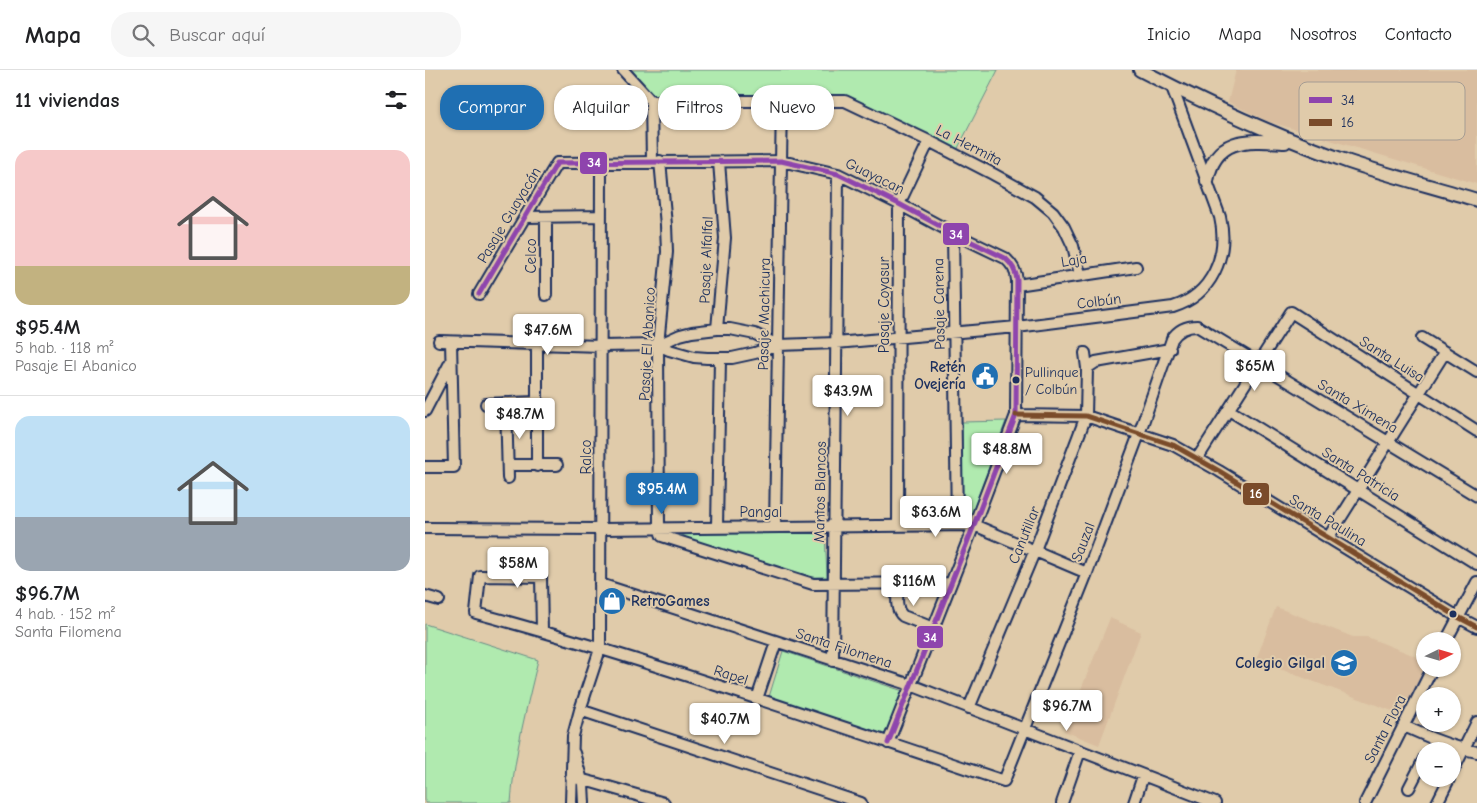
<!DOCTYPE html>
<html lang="es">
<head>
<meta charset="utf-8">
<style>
	body { margin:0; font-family:"Comic Neue",sans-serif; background:#f6f6f6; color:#202124; height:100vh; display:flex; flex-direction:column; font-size:19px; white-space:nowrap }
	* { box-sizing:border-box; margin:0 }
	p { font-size:16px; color:#757577 }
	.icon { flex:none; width:28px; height:28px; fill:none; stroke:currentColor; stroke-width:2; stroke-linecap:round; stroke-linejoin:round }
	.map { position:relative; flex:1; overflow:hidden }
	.drawer { display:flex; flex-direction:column; background:#fff; width:425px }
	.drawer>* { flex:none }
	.banner { position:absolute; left:15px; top:15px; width:475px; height:45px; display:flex; gap:10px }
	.needle { width:32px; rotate:85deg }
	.fabs { position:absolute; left:991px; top:562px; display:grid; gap:10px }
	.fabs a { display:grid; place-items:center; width:45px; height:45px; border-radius:50%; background:#fff; box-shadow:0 1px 4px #0004; font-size:25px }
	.price { position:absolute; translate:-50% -42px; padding:0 11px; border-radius:5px; background:#fff; color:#222; font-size:16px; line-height:32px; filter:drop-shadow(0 1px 2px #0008) }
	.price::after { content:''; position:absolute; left:50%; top:30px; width:15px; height:11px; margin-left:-8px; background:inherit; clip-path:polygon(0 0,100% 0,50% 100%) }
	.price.selected { background:#1f6fb2; color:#fff }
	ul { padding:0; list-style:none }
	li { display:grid; align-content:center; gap:10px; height:265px; padding:0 15px }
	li+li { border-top:1px solid #e0e0e0 }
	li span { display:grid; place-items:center; height:155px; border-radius:15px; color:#555 }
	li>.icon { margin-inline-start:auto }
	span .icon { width:90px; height:90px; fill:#fffc; stroke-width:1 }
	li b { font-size:21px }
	h2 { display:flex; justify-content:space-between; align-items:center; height:60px; padding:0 15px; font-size:21px }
	.chip { padding:0 18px; border-radius:20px; background:#fff; box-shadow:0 1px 4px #0004; font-size:18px; line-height:45px }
	.chip.selected { background:#1f6fb2; color:#fff }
	header { display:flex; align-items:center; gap:30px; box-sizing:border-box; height:70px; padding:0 25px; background:#fff; border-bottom:1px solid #e0e0e0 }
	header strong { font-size:24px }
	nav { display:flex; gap:28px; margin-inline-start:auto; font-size:18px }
	.search { width:350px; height:45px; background:#f6f6f6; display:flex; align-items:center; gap:12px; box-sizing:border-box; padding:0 18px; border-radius:20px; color:#757577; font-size:19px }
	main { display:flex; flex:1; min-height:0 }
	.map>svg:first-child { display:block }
</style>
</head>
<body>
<header>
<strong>Mapa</strong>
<div class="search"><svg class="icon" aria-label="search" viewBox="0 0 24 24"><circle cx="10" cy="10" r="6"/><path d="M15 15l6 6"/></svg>Buscar aquí</div>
<nav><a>Inicio</a><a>Mapa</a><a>Nosotros</a><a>Contacto</a></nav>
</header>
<main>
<section class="drawer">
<h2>11 viviendas<svg class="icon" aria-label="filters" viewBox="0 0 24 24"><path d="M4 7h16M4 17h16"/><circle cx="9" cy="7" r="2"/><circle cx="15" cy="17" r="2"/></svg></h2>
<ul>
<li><span style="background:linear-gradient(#f6c9c9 75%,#c2b280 0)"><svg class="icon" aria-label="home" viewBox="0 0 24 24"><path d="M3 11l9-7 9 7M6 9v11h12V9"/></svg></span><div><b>$95.4M</b><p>5 hab. · 118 m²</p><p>Pasaje El Abanico</p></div></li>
<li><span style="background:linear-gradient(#bfe0f5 65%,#9aa5b1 0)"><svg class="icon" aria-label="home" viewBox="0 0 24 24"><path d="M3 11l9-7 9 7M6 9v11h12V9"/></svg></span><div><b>$96.7M</b><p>4 hab. · 152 m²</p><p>Santa Filomena</p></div></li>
</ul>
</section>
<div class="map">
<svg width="1052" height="733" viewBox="0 0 1052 733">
	<rect width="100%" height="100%" fill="#e0cbaa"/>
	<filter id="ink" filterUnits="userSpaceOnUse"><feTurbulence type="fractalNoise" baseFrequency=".02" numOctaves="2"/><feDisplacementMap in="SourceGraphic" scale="10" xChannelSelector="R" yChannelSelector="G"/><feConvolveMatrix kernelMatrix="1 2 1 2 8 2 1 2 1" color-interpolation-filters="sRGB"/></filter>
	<g filter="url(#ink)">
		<path fill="#d9bd9f" d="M811,0H1052V114L842,51L803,32Z
			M851,537L928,567H942L1000,590V596L978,645L831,590Z
			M685,548L716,562L674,675L639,661Z"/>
		<path fill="#b0eaaf" stroke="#668c86" d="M205,0H573L531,82L423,29L228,27Z
			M581,351L546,446L538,445L537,352Z
			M400,463L402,507H386L248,464Z
			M0,554L113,590C102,637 89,684 86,733H0Z
			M358,581L478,621L460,668L344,627Z"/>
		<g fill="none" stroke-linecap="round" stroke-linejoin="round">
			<g stroke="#1b2f5e" stroke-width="14">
				<path id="minor" d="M198,0L226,31H420L504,71L568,104L610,127L628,142L639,157L648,176L655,204
					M226,31L227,91
					M235,91L241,155L242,182L233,275L234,458L237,466L388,514L526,513
					M100,147L176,146
					M121,147V225
					M528,163L532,455
					M592,215L711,197
					M54,224L132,93L356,91L413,104L474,134L528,163L580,188C588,195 591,201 592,210L591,345L549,455L463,673
					M292,259L300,168L294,92
					M997,268L1052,302
					M14,271L176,276L233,275L255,265L267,262L292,259H305L330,264L353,275
					M112,274V396
					M233,275L244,280L269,287L282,288H307L330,283L353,275L411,273L592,257L748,237C787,225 804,185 795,147L747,17
					M662,298L671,292L745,279
					M81,333L83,408
					M61,334L112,332
					M804,340L1052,494
					M0,341L26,291
					M591,345L661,346L748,375L794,401L1033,547L1052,557
					M772,389L866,242L1052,361
					M83,395H132
					M0,397H29L26,272
					M473,455L474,134L504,71
					M292,457L295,289
					M350,457L357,32
					M0,458L176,459L549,455L662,503
					M903,468L1020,282
					M175,514L486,615L790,733
					M473,514C473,524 469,539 478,546L508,558
					M0,526L14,530
					M117,561L116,507L55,506L51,543C229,591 404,653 579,711L662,503L714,364L747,269C753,260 761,256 772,256L1052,426
					M1021,571L1052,512
					M408,591L413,104
					M332,629L351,572
					M544,638L610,480L661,346L662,298L660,283
					M155,640L436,733
					M979,656C1003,667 1026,677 1052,682
					M149,683L158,714L159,733
					M1028,701L1052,652
					M146,707L170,713L239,733
					M984,718L1000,687
					M146,733L148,666L155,640L175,579L176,92
					M637,733L655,681
					M709,733L718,706
					M940,733L1007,599
					M1012,733L1024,709"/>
			</g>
			<g stroke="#1b2f5e" stroke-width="16">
				<path id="tertiary" d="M715,0C783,35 852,67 924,92C966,106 1009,117 1052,130
					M782,111C790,66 824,70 860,72"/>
			</g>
			<use href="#minor" stroke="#e0cbaa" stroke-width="10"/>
			<use href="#tertiary" stroke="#e0cbaa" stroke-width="12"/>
			<g stroke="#e0cbaa" stroke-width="9">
				<path id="bus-1" d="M54,224L132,93L356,91L413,104L474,134L528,163L580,188C588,195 591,201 592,210L591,345L549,455L463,673"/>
			</g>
			<g stroke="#e0cbaa" stroke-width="9">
				<path id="bus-2" d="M591,345L661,346L748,375L794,401L1033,547L1052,557"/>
			</g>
			<use href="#bus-1" stroke="#8e44ad" stroke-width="5"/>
			<use href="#bus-2" stroke="#7a4b2a" stroke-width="5"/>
		</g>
	</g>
	<defs>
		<g id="civic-disc" transform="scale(1.4375)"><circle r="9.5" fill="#1f6fb2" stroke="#e0cbaa"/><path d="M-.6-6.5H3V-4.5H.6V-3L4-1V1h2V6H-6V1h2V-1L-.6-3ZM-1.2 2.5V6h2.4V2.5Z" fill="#fff"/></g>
		<g id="shop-disc" transform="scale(1.4375)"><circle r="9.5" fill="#1f6fb2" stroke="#e0cbaa"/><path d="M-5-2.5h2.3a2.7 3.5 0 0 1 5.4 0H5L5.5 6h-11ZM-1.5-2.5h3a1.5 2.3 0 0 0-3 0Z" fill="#fff"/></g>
		<g id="school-disc" transform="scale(1.4375)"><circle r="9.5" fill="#1f6fb2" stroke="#e0cbaa"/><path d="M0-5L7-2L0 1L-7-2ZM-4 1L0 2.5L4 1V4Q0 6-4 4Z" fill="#fff"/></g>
	</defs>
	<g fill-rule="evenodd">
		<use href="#civic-disc" x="560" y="306"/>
		<use href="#shop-disc" x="187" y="531"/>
		<use href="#school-disc" x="919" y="593"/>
	</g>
	<g fill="#1b2f5e" stroke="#e0cbaa" stroke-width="2">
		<circle cx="591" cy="310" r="4.5"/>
		<circle cx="1028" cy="544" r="4.5"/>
	</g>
	<g text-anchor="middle" stroke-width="4" stroke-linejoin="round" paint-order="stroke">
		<g font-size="14" fill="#1b2f5e" stroke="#e0cbaa" text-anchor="start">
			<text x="600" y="307">Pullinque<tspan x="600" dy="17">/ Colbún</tspan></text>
		</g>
		<g font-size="15" fill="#1b2f5e" stroke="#e0cbaa">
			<text transform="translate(544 75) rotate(27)" y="5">La Hermita</text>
			<text transform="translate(450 106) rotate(26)" y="5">Guayacan</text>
			<text transform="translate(84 145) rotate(-59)" y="5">Pasaje Guayacán</text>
			<text transform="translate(106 186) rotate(-90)" y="5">Celco</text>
			<text transform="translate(281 190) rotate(-88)" y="5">Pasaje Alfalfal</text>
			<text transform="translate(649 190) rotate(-9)" y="5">Laja</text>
			<text transform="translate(674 231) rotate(-7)" y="5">Colbún</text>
			<text transform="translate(514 234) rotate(-91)" y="5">Pasaje Carena</text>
			<text transform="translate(459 235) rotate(-90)" y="5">Pasaje Coyasur</text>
			<text transform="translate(339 244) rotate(-89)" y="5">Pasaje Machicura</text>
			<text transform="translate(222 274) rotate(-87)" y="5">Pasaje El Abanico</text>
			<text transform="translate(967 289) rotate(32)" y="5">Santa Luisa</text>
			<text transform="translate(933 336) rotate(31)" y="5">Santa Ximena</text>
			<text transform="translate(161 387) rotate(-90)" y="5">Ralco</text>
			<text transform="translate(936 404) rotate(32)" y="5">Santa Patricia</text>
			<text transform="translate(395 422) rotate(-89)" y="5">Mantos Blancos</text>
			<text x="336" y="447">Pangal</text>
			<text transform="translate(903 450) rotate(31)" y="5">Santa Paulina</text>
			<text transform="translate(599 465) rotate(-68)" y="5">Canutillar</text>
			<text transform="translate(658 472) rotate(-69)" y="5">Sauzal</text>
			<text transform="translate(419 578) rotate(18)" y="5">Santa Filomena</text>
			<text transform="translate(306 605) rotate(18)" y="5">Rapel</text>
			<text transform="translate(960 659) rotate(-63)" y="5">Santa Flora</text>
		</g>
		<g font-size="15" font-weight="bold" fill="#1b2f5e" stroke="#e0cbaa" text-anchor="end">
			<text x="541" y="302">Retén<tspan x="541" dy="17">Ovejería</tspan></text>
			<text x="206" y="536" text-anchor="start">RetroGames</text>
			<text x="900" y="598">Colegio Gilgal</text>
		</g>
	</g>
	<rect x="874" y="12" width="166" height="58" rx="8" fill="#e0cbaa" stroke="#a59c93" stroke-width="1"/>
	<rect x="884" y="27" width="23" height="6" fill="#8e44ad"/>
	<rect x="884" y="49" width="23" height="7" fill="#7a4b2a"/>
	<g font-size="14" fill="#1b2f5e">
		<text x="916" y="35">34</text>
		<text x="916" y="57">16</text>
	</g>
	<g stroke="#e0cbaa" stroke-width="2">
		<rect x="154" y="81" width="29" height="24" rx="5" fill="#8e44ad"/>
		<rect x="517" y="152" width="28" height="24" rx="5" fill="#8e44ad"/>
		<rect x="817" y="412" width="28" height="24" rx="5" fill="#7a4b2a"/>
		<rect x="491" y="555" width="28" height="24" rx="5" fill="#8e44ad"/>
	</g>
	<g font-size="14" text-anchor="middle" font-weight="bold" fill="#fff">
		<text x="169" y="97">34</text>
		<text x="531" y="169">34</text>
		<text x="831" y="428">16</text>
		<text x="505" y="572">34</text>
	</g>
</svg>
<div class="fabs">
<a><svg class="needle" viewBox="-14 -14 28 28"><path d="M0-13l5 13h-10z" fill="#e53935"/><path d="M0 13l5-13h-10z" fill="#757577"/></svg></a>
<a>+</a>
<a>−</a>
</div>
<b class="price" style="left:123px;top:286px">$47.6M</b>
<b class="price" style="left:830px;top:322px">$65M</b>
<b class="price" style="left:423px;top:347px">$43.9M</b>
<b class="price" style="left:95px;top:370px">$48.7M</b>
<b class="price" style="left:582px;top:405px">$48.8M</b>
<b class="price selected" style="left:237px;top:445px">$95.4M</b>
<b class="price" style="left:511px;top:468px">$63.6M</b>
<b class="price" style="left:93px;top:519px">$58M</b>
<b class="price" style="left:489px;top:537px">$116M</b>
<b class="price" style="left:642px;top:662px">$96.7M</b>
<b class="price" style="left:300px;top:675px">$40.7M</b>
<div class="banner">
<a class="chip selected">Comprar</a>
<a class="chip">Alquilar</a>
<a class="chip">Filtros</a>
<a class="chip">Nuevo</a>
</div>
</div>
</main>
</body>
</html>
